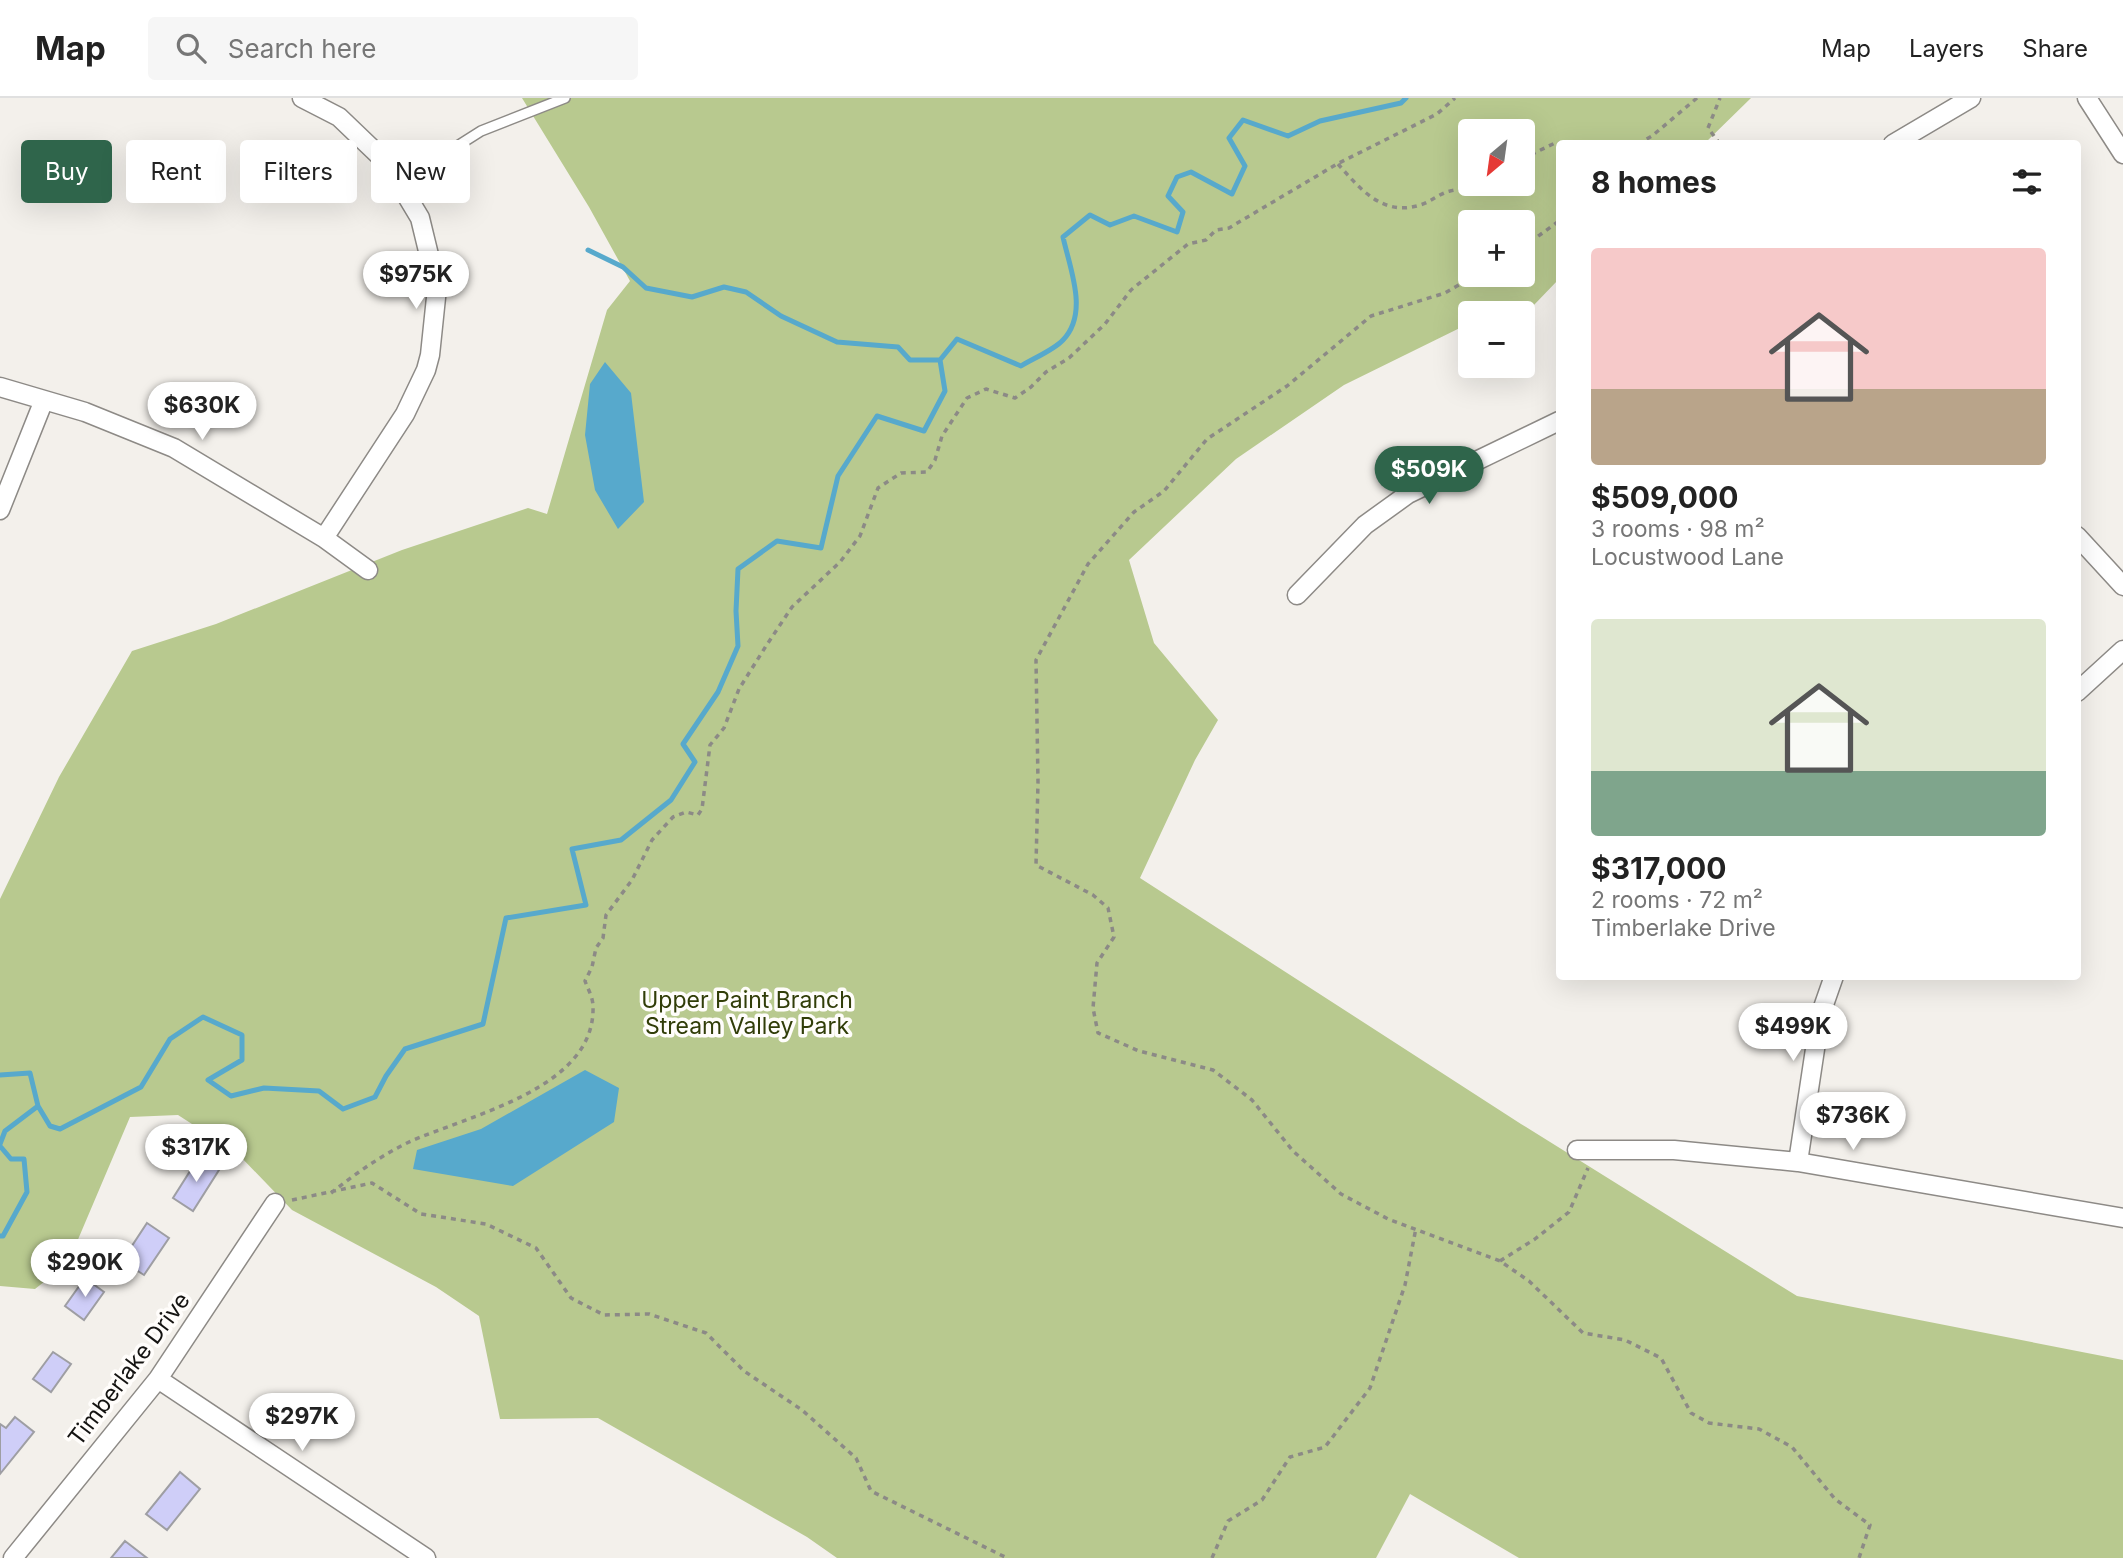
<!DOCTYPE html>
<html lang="en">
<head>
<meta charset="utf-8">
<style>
	body { margin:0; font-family:Inter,sans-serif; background:#f6f6f6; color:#222; height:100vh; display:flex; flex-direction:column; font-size:26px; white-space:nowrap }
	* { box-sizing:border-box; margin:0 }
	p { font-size:23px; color:#767676 }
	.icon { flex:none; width:38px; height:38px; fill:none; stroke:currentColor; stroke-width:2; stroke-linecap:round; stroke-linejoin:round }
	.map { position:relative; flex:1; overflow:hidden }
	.details { position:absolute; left:1556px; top:42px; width:525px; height:840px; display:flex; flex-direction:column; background:#fff; border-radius:7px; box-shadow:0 7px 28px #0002 }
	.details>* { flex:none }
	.guide { position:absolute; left:21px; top:42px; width:665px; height:63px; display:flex; gap:14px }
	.needle { width:46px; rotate:209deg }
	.buttons { position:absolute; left:1458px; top:21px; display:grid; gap:14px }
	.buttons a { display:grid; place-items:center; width:77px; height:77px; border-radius:7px; background:#fff; box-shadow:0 7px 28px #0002; font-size:35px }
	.price { position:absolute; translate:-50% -60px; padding:0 16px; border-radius:24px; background:#fff; color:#222; font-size:23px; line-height:46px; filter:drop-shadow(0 2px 4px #0008) }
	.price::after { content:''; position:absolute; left:50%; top:42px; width:21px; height:16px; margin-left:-10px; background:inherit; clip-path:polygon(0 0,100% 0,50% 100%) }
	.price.on { background:#2f654b; color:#fff }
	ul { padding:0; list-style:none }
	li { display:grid; align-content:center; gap:14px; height:371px; padding:0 35px }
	li span { display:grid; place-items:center; height:217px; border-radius:7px; color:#555 }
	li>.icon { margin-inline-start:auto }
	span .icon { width:126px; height:126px; fill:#fffc; stroke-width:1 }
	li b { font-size:30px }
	h2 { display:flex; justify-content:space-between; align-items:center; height:84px; padding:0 35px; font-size:30px }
	.chip { padding:0 24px; border-radius:7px; background:#fff; box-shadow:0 7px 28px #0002; font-size:24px; line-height:63px }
	.chip.on { background:#2f654b; color:#fff }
	header { display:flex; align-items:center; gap:42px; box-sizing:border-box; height:98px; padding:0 35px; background:#fff; border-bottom:2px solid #e0e0e0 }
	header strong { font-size:33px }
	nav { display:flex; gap:38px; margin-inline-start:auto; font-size:24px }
	.search { width:490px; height:63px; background:#f6f6f6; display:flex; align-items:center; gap:18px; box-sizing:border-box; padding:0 24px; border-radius:7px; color:#767676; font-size:26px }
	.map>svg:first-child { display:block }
</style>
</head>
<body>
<header>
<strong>Map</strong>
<div class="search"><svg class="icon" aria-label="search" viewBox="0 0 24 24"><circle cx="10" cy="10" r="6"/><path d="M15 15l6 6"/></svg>Search here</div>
<nav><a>Map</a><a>Layers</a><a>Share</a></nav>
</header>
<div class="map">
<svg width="2123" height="1460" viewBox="0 0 2123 1460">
	<rect width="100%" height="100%" fill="#f3f0eb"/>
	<path fill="#b8c98f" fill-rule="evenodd" d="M522,0H1751L1705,45L1559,46V181L1532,209L1523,203L1493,215H1470V225L1344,287L1236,361L1129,462L1154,545L1218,622L1195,662L1140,780L1521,1026L1797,1198L2123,1262V1460H1519L1410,1396L1376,1460H837L807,1439L598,1320L500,1321L479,1218L436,1189L292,1112L237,1055L178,1017L130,1019L68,1165L35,1191L0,1188V801L59,679L132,553L216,526L402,452L528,410L547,416L607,212L630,183L589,109ZM1470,33H1522V86H1470ZM1470,124H1522V177H1470Z"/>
	<path fill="#57a9cc" d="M605,264L631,295L644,404L618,431L595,392L585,337L590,286Z
		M585,972L619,990L614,1024L513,1088L413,1071L417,1052L481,1031Z"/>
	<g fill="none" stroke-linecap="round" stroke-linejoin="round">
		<path stroke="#57a9cc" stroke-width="5" d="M588,152L623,169L646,190L692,199L724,189L746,194L781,218L837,244L898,249L910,262H940
			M0,977L30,975L38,1008L50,1028L60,1031L141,989L170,941L203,919L242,937V962L208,982L231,998L264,990L319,993L343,1011L375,999L386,978L405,951L483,926L506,820L586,807L572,751L621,742L671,702L695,664L683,646L718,594L738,548L736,513L738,471L777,443L821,450L838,378L877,318L924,333L945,293L940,262L957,241L1021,268C1032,261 1054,252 1063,242C1089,215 1070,171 1063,139L1090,117L1110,127L1134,118L1177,134L1183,114L1168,98L1177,79L1191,74L1232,96L1245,68L1229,40L1243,22L1288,38L1320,23L1401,5L1406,0
			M0,1046L5,1033L38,1008
			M0,1048L11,1061H24L27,1094L3,1138H0"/>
	</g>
	<path fill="#cfcef8" stroke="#9e9ea3" stroke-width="2" d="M199,1059L219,1072L193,1113L173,1100Z
		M147,1125L169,1140L144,1177L122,1163Z
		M85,1180L104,1194L84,1222L65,1208Z
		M53,1254L71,1266L51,1294L33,1281Z
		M15,1319L34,1334L0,1376V1326L6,1330Z
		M180,1374L200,1391L167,1432L146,1416Z
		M125,1443L147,1460H111Z"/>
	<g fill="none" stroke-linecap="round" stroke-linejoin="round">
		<g stroke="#8d8a86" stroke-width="12">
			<path id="service" d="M399,85L481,33L565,0"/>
		</g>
		<g stroke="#8d8a86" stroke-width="21">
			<path id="minor" d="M302,0L339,19L387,65L420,120L437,190L430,257L426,272L405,316L324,440
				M2087,0L2123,56
				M1893,46L1971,0
				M0,289L85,314L174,350L324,440L368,472
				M0,412L44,302
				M2077,438L2123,488
				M1297,497L1365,427L1408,396L1559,323
				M2077,594L2123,552
				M1577,1052H1674L1798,1064L2123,1120
				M1798,1064L1820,918L1834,878
				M158,1281L426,1460
				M13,1460L158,1281L275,1105"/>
		</g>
		<path stroke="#8c8a86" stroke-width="3.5" stroke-dasharray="5 5" stroke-linecap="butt" d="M1638,46L1652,38L1697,0
			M1720,46L1708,30L1720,0
			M1522,61L1555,45L1568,46
			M1338,66C1360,91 1383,119 1420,107C1431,104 1440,95 1450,93C1461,90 1472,92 1482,86
			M1522,150L1559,123
			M1476,177L1445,195L1371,218L1287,288L1207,341L1164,393L1134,414L1088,466L1036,562L1038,684L1036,767L1093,797L1108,810L1114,839L1097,865L1093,910L1098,935L1139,953L1213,972L1252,1002L1293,1053L1341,1096L1388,1121L1500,1163L1529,1183L1583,1235L1625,1242L1661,1260L1691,1315L1709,1325L1759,1331L1792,1349L1835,1401L1870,1427L1859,1460
			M331,1095C355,1076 379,1059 407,1045C467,1017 596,992 593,908C593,900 588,891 585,883L592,869L596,850L603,840L606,817L632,782L652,742L673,719L686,714L698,717L702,711L710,647L724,630L739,591L766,548L792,509L840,464L860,438L878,390L901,375L927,374L935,362L942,338L967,300L986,291L1015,300L1031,289L1046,274L1069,260L1105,226L1131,192L1188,146L1206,142L1216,132L1229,130L1337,66L1437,16L1455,0
			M292,1102L372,1085L421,1116L486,1126L536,1150L571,1200L604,1217L649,1216L706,1235L744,1273L802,1312L856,1360L871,1393L1007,1460
			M1500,1163L1535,1141L1569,1114L1588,1070
			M1212,1460L1228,1423L1262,1402L1290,1359L1325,1349L1370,1290L1405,1187L1416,1130"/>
		<use href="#service" stroke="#fff" stroke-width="9"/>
		<use href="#minor" stroke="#fff" stroke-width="18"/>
	</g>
	<g text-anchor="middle" stroke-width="7" stroke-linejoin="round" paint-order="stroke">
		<g font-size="23" fill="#313d08" stroke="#fffdfb">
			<text x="747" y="910">Upper Paint Branch<tspan x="747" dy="26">Stream Valley Park</tspan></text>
		</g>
		<g font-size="23" fill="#141311" stroke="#fffdfb">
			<text transform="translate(129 1271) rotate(-53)" y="8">Timberlake Drive</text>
		</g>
	</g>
</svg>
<div class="buttons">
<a><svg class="needle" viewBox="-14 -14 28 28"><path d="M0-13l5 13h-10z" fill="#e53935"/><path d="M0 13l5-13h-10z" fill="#767676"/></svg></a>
<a>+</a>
<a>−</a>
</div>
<b class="price" style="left:416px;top:213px">$975K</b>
<b class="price" style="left:202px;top:344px">$630K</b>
<b class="price on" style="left:1429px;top:408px">$509K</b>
<b class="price" style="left:1793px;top:965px">$499K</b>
<b class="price" style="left:1853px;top:1054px">$736K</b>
<b class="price" style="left:196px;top:1086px">$317K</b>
<b class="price" style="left:85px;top:1201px">$290K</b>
<b class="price" style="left:302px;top:1355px">$297K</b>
<div class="guide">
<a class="chip on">Buy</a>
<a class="chip">Rent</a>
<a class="chip">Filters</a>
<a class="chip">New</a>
</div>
<section class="details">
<h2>8 homes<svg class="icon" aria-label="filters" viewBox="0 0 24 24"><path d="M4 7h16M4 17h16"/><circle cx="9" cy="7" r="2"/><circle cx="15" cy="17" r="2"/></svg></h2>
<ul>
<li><span style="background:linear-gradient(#f6c9c9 65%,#b9a48a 0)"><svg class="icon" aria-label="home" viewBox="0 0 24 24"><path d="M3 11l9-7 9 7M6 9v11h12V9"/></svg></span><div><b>$509,000</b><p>3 rooms · 98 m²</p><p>Locustwood Lane</p></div></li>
<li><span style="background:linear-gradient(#dfe7d0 70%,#7fa58c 0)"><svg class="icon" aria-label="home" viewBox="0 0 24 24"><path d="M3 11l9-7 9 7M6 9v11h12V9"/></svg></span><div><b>$317,000</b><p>2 rooms · 72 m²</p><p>Timberlake Drive</p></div></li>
</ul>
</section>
</div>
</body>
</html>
